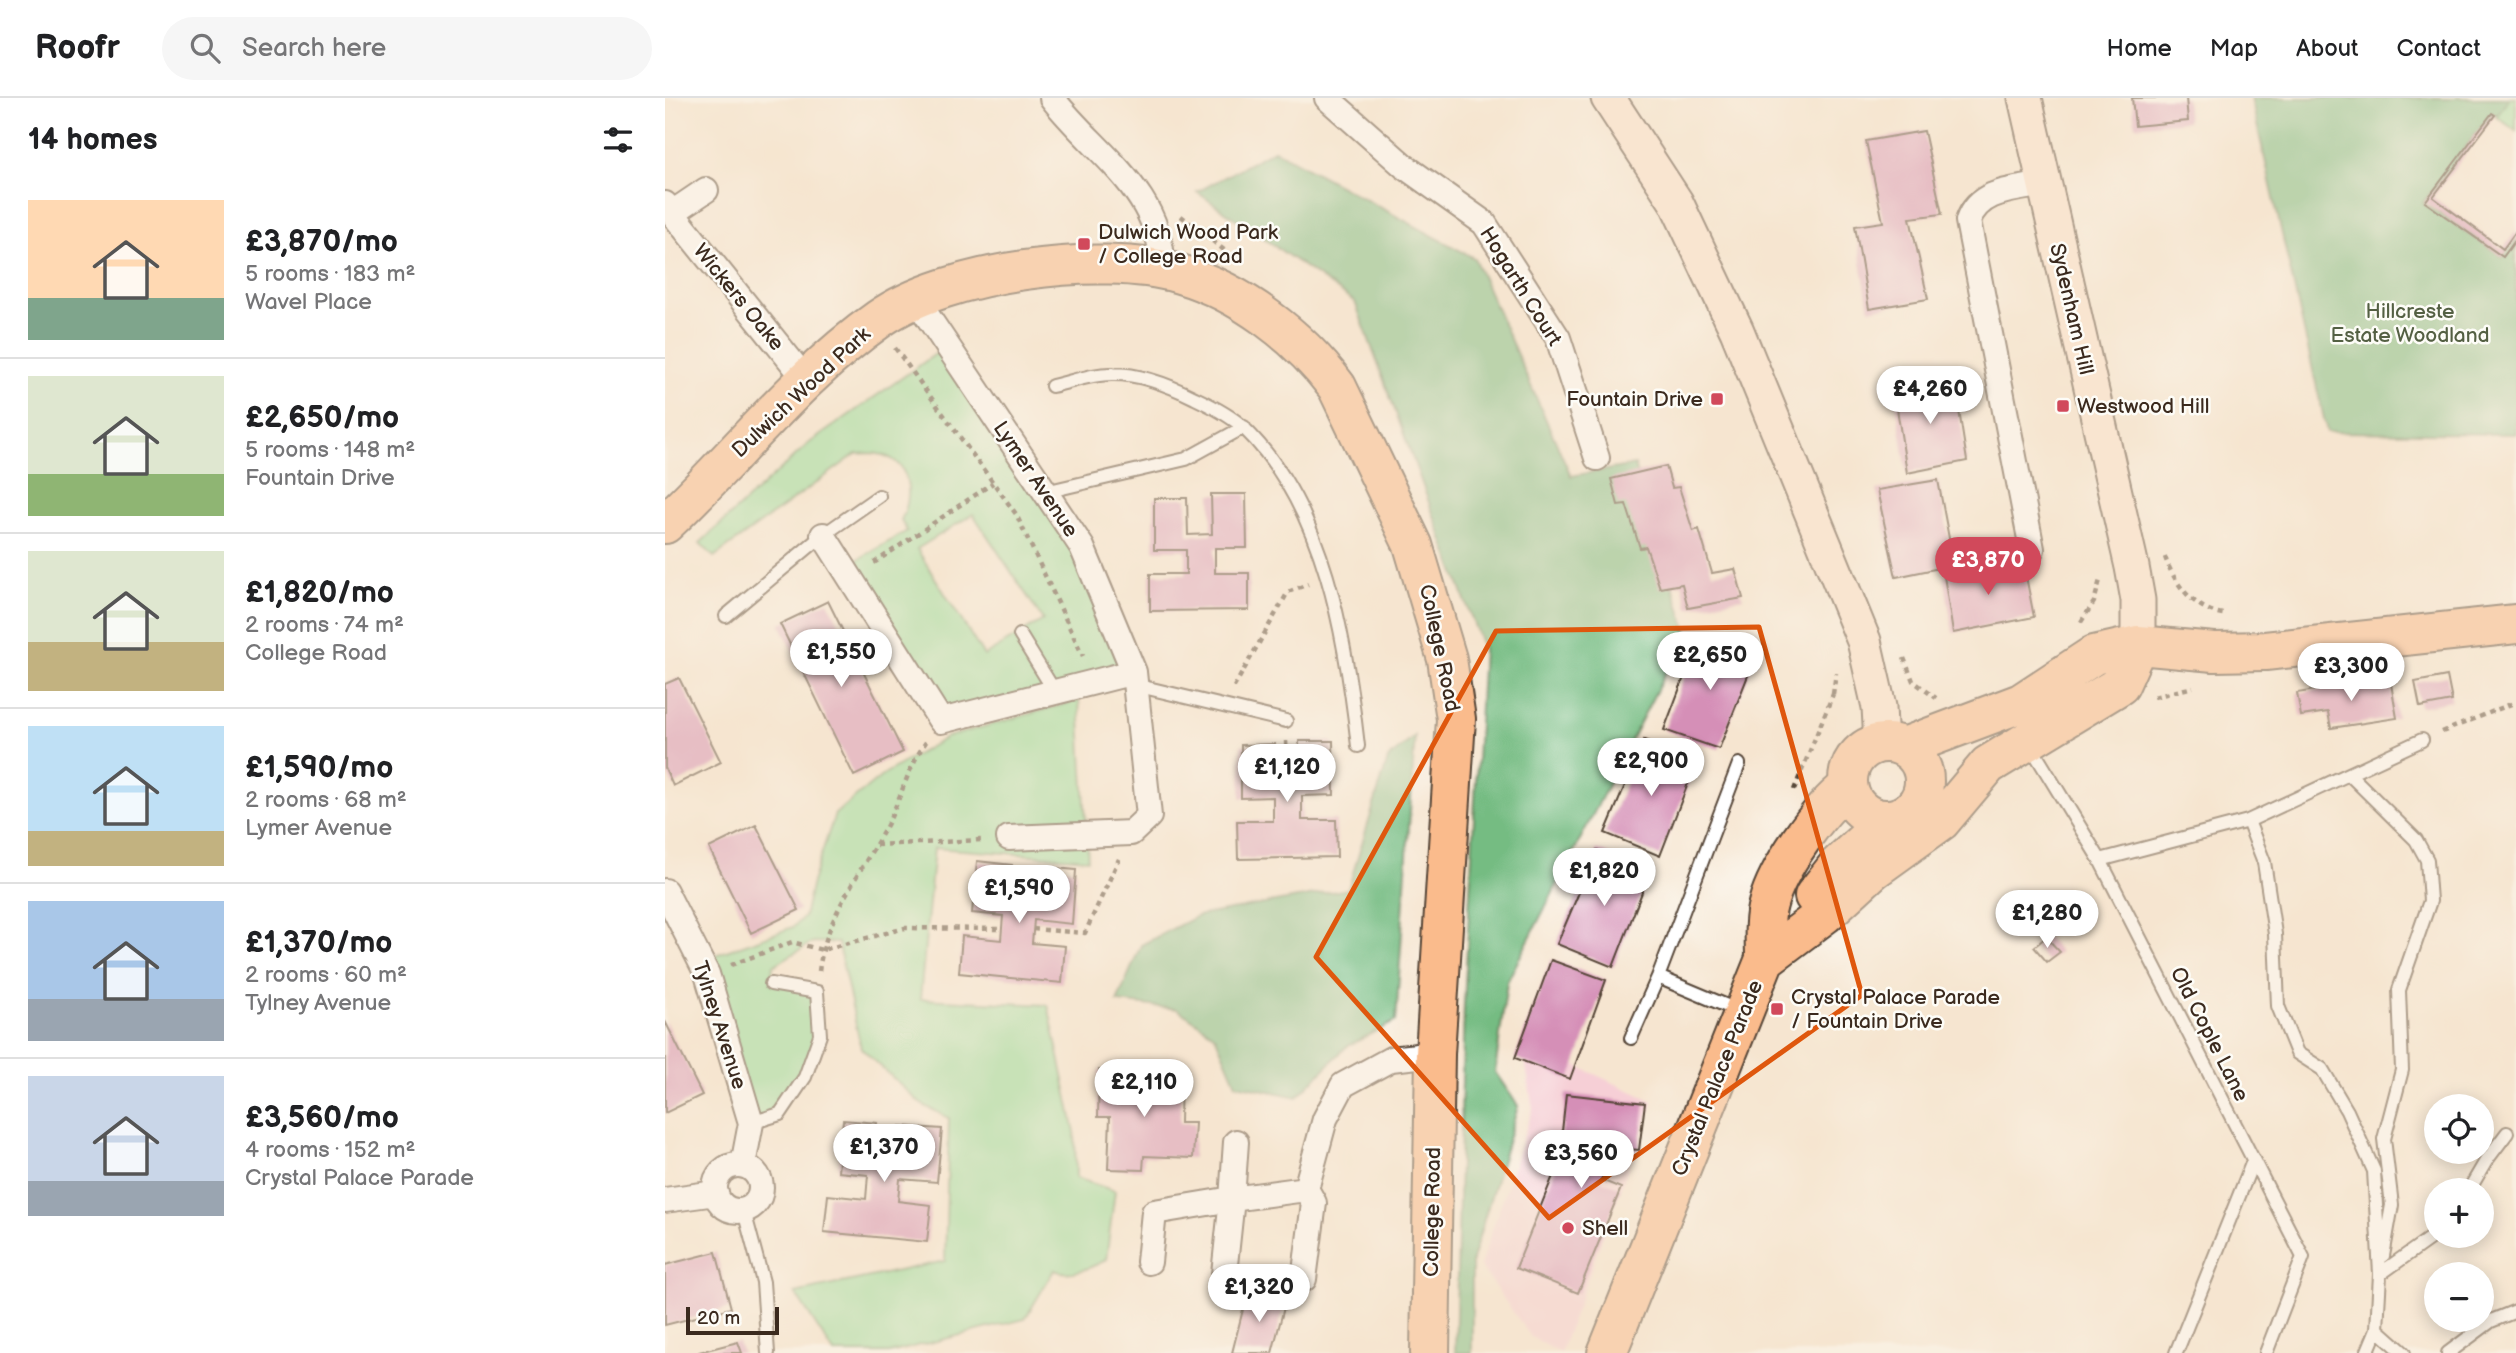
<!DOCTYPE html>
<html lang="en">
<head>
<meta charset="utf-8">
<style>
	body { margin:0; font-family:"Balsamiq Sans",sans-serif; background:#f6f6f6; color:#202124; height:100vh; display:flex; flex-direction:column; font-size:26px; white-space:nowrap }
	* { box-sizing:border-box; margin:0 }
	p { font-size:23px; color:#757577 }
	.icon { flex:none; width:38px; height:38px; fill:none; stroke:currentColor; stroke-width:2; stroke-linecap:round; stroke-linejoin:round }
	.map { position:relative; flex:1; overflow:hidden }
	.panel { display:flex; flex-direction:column; background:#fff; width:665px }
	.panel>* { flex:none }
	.tools { position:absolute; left:1759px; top:996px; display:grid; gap:14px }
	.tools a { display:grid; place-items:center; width:70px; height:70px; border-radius:50%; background:#fff; box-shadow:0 4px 18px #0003; font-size:35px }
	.scale { position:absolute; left:21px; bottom:18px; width:93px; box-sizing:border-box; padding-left:7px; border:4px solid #3b2a1e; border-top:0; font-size:19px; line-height:24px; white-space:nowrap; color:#3b2a1e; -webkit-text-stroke:5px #fdfcf7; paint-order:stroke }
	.price { position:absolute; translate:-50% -60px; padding:0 16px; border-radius:24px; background:#fff; color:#222; font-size:23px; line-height:46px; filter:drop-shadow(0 2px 4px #0008) }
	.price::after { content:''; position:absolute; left:50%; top:42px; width:21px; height:16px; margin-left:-10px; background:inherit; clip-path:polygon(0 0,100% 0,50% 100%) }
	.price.current { background:#d1495b; color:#fff }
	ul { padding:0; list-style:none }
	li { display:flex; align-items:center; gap:21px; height:175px; padding:0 28px }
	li+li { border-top:2px solid #e0e0e0 }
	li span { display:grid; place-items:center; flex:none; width:196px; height:140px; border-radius:0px; color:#555 }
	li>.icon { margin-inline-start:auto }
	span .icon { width:84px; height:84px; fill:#fffc; stroke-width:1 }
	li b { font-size:30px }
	h2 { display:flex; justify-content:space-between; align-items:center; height:84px; padding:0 28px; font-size:30px }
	header { display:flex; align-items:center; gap:42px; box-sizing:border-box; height:98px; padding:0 35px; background:#fff; border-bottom:2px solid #e0e0e0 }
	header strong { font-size:33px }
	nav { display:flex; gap:38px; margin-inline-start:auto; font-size:24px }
	.search { width:490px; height:63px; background:#f6f6f6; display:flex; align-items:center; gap:18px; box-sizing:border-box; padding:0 24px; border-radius:38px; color:#757577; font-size:26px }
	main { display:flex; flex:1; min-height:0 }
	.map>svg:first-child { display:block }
</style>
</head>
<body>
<header>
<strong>Roofr</strong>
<div class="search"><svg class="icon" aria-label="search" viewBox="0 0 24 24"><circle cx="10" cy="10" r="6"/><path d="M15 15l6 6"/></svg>Search here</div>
<nav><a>Home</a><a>Map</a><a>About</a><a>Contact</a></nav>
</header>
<main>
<section class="panel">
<h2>14 homes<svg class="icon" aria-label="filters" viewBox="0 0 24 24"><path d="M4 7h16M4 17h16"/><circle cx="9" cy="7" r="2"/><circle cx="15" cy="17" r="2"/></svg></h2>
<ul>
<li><span style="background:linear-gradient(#ffd9b3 70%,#7fa58c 0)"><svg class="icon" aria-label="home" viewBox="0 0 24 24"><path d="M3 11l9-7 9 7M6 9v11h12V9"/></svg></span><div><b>£3,870/mo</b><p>5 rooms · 183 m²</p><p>Wavel Place</p></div></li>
<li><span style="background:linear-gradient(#dfe7d0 70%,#8fb573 0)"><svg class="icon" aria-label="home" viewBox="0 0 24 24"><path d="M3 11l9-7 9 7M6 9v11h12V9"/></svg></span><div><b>£2,650/mo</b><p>5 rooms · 148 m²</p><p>Fountain Drive</p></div></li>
<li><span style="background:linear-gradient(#dfe7d0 65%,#c2b280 0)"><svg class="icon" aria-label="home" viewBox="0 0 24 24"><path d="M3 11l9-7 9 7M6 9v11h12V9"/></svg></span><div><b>£1,820/mo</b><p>2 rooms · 74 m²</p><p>College Road</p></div></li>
<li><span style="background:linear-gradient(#bfe0f5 75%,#c2b280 0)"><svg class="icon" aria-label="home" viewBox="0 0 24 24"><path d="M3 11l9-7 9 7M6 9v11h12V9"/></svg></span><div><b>£1,590/mo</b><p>2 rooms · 68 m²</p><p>Lymer Avenue</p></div></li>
<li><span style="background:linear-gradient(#a9c7e8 70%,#9aa5b1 0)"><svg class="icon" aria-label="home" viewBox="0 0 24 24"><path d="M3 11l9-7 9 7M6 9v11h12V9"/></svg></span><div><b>£1,370/mo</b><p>2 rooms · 60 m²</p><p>Tylney Avenue</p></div></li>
<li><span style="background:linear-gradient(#c9d6e8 75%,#9aa5b1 0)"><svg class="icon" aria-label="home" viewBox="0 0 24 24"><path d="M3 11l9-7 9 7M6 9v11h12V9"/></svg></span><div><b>£3,560/mo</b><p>4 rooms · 152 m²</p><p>Crystal Palace Parade</p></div></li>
</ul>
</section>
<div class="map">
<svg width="1851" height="1255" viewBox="0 0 1851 1255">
	<rect width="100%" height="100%" fill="#fdfcf7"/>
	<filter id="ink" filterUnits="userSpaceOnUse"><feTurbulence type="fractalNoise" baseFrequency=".0143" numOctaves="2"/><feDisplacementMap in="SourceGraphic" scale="14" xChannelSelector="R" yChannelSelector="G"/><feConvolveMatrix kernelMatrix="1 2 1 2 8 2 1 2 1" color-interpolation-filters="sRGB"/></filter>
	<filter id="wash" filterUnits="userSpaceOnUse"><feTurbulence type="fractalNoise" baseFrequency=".00686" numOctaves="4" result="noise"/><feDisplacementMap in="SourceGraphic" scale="28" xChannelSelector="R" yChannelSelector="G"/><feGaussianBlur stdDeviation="1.57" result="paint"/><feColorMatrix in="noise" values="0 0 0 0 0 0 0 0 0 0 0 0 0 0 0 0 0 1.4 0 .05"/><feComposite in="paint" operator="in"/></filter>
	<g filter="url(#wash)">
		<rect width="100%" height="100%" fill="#f6e5d0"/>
		<path fill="#f6cfd6" d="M857,943L988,1003L895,1255L866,1239L815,1168L868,1011Z"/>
		<path fill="#90dd9a" stroke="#66845c" stroke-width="2" fill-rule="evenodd" d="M1844,0H1851V33L1831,18Z
			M282,248L417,449L469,574L276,623L178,470L242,433L236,422C249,398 246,362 213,356C207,354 198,356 191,356L49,459L35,445L143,346ZM308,416L378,522L319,558L252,451Z
			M414,602L423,761L269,750L255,901L383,907L410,1034L411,1080L450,1093L441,1162C425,1170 406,1179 389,1172L360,1221L224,1255H169L130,1195L280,1163L284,1020L256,1006L196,950L173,845L148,844L108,868L106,885L152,894L155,937L115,1016L86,1025L50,857L128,829L139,819L147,784L170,716L219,676L282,639Z"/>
		<path fill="#74bc82" stroke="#587350" stroke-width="2" d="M1586,0H1844L1832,18L1827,15L1758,105L1838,159L1851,142V336L1662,334Z
			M609,52L809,160L906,378L970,367L1022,533L842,884L830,974L853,1008L807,1162V1255H790L799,907L818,551L690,204L532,94Z
			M750,638L731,923L681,949L632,999L571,986L550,937L512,911L452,904L476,847L532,818L683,791L723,661Z"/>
		<g id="blocks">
			<path fill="#d58fb7" d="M1467,0H1521L1523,23L1470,28Z
				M1827,15L1830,17L1768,99L1838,151L1851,133V141L1838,159L1760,104Z
				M1259,33L1277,116L1245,120L1263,201L1204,211L1190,128L1218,124L1201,43Z
				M1289,281L1302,363L1242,375L1229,291Z
				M1001,368L1007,390L1014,389L1028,433L1034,431L1047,475L1070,471L1078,500L1023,510L1017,486L995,490L981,449L975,450L961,406L953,407L946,381Z
				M1273,382L1289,467L1231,479L1212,392Z
				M546,396H581L582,450H550V475H584V512L485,513V476H521V452H489V400H522L523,437L547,436Z
				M1358,463L1369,519L1288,535L1279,478Z
				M163,503L238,654L189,678L115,526Z
				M1035,537L1091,557L1054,651L999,632Z
				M1782,578L1787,603L1755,609L1750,584Z
				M14,580L56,664L8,688L0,670V586Z
				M1725,580L1732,620L1666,630L1663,614L1636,618L1632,595Z
				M979,642L1032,662L995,758L940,735Z
				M634,643H668L669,697L637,698V722H671L672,759L573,761L572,723H608V699L576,700V647L610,646V684H634Z
				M91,727L134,812L86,835L44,750Z
				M932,752L986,771L948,869L892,846Z
				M312,763L347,767L343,803L367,805L370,768L411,772L407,826L369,822L367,845L400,848L397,885L294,875L297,838L336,842L338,818L307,815Z
				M1381,839L1395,854L1382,864L1369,849Z
				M886,862L941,882L905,981L850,960Z
				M0,923L37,997L0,1015Z
				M434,972L468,974V986L483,987L484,975L516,976L515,1025H530L528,1060L479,1058L478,1072L443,1071L445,1019H433Z
				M901,996L980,1005L974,1052L952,1050L936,1082L956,1090L913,1195L851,1170L894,1063L904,1067L915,1046L896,1043Z
				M178,1022L212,1025L209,1062L232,1064L235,1028L277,1031L272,1084L235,1081L233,1103L266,1107L262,1144L159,1134L163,1097L201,1101L203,1077L173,1074Z
				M51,1154L66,1210L0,1227V1167Z
				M583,1192L621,1202L607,1255H567Z
				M73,1244L77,1255H34V1254Z"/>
		</g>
	</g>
	<g filter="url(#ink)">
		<use href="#blocks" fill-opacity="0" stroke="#574639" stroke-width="2"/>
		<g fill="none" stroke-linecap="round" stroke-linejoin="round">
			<g stroke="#574639" stroke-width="16">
				<path id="lane" d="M387,288C406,284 429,275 449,276C477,276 506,288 530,300C547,308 565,317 579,330C660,409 681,541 693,648
					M380,394L521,361L579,329
					M61,518L158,437L214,398
					M355,537L390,594
					M470,587L621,623
					M1365,647L1435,762L1638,1159L1601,1255
					M1684,676L1751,742L1762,762L1765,803L1734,892L1737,972L1719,1041L1727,1107L1718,1158
					M1583,723L1599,764L1610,836L1613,908L1632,955L1657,971L1682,1013L1709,1073L1715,1176L1712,1231L1702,1255
					M1435,762L1583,723L1757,642
					M993,879L1074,913
					M966,940L993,879L1074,666
					M86,1025L115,1016L140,979L155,937L152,894L106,886
					M1804,1092L1821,1063L1842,1035
					M79,1113L98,1184L103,1255
					M1715,1176L1771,1136
					M1712,1231L1739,1255
					M1511,1255L1588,1063
					M1783,1255L1826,1223L1851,1213"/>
			</g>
			<g stroke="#574639" stroke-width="28">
				<path id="street" d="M387,0C432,58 496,92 498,172
					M662,0L739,68L819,125L893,240L932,360
					M0,106L142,283
					M7,115L41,92
					M251,201L417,449L469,574L484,718L466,735L344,740
					M158,437L276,623L469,574
					M1367,451L1303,123C1314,91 1350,92 1379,86
					M0,793L42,876L86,1025L78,1067
					M571,1044L567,1101L641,1091L660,1021L678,987L726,961L770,956
					M50 1090a23 23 0 1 1 46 0a23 23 0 1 1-46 0Z
					M0,1102L51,1095
					M484,1164L489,1114L567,1101L559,1176
					M639,1181L649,1105L641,1091"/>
			</g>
			<g stroke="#574639" stroke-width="37">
				<path id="secondary" d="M943,0L1011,104L1072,233L1199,543L1214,609L1216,645
					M1360,0L1467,469L1473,502V547"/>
			</g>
			<g stroke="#574639" stroke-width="42">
				<path id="primary" d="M0,426C71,359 133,278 214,221C282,173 436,153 515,176C576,194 634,238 672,289L748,447L782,561L791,621L770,956L765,1255
					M1183 683a38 38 0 1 1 76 0a38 38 0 1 1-76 0Z
					M1239,649L1356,605L1429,557L1473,547L1549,554L1600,553L1851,526
					M1149,798L1173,767L1222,722
					M1100,861L1160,816L1208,772L1276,723L1323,667L1455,587L1473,547
					M942,1255L1100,861C1100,844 1098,823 1103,806C1112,771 1154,711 1182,690"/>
			</g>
			<path stroke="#574639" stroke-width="4.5" stroke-dasharray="5 5" stroke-linecap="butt" d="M516,118L564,156
				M230,250L351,416L418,558
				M1500,459C1509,485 1529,512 1558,516
				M209,465L328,385
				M1416,524L1429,504L1435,482
				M1239,560L1248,583L1271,600
				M569,589L623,494L643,486
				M1168,596L1171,575
				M1489,599L1528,589
				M1777,634L1851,604
				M621,643L623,684
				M1129,692L1168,596
				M211,747L317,742
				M368,831L420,835L454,761
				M66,867L127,844L157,852L240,830L337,831
				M154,873C161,817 196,775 222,727C236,700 243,669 261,644"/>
			<use href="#lane" stroke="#fff" stroke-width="12"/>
			<use href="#street" stroke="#fff" stroke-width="24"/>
			<use href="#secondary" stroke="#fde4d1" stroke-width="33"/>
			<use href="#primary" stroke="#fabb8c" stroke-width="38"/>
		</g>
	</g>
	<path d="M0 0H1851V1255H0ZM1094,529L1197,897L884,1120L651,859L831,533Z" fill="#f6e5d0" fill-opacity=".55" fill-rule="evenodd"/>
	<path fill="none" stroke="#df570d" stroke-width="5" stroke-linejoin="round" d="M1094,529L1197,897L884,1120L651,859L831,533Z"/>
	<g fill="#d1495b" stroke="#fdfcf7" stroke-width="2.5">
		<rect x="412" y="139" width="14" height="14" rx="3.5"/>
		<rect x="1045" y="294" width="14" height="14" rx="3.5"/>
		<rect x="1391" y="301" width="14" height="14" rx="3.5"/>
		<rect x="1105" y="904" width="14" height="14" rx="3.5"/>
		<circle cx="903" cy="1130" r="7"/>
	</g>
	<g text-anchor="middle" stroke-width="5" stroke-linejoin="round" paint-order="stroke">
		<g font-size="21" fill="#3b2a1e" stroke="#fdfcf7" text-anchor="start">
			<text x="433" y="141">Dulwich Wood Park<tspan x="433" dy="24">/ College Road</tspan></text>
			<text x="1038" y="308" text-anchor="end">Fountain Drive</text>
			<text x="1412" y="315">Westwood Hill</text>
			<text x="1126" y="906">Crystal Palace Parade<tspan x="1126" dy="24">/ Fountain Drive</tspan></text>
			<text x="917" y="1137">Shell</text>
		</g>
		<g font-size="21" fill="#3b2a1e" stroke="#fdfcf7">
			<text transform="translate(856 188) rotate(58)" y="7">Hogarth Court</text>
			<text transform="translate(74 199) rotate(51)" y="7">Wickers Oake</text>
			<text transform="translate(1407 211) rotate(77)" y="7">Sydenham Hill</text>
			<text transform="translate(136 294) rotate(-43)" y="7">Dulwich Wood Park</text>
			<text transform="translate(371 381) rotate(56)" y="7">Lymer Avenue</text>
			<text transform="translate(775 550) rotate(78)" y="7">College Road</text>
			<text transform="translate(55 927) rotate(72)" y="7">Tylney Avenue</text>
			<text transform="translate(1545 936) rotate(63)" y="7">Old Cople Lane</text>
			<text transform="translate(1052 980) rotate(-68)" y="7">Crystal Palace Parade</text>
			<text transform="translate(767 1114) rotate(-89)" y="7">College Road</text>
		</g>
		<g font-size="21" fill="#546043" stroke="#fdfcf7">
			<text x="1745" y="220">Hillcreste<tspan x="1745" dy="24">Estate Woodland</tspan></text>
		</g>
	</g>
</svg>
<div class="tools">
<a><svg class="icon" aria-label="locate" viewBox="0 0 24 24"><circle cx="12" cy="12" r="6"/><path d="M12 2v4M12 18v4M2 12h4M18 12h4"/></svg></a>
<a>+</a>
<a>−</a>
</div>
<div class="scale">20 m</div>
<b class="price" style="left:1265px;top:328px">£4,260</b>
<b class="price current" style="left:1323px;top:499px">£3,870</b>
<b class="price" style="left:176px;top:591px">£1,550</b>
<b class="price" style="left:1045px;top:594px">£2,650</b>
<b class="price" style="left:1686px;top:605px">£3,300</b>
<b class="price" style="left:986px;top:700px">£2,900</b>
<b class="price" style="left:622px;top:706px">£1,120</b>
<b class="price" style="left:939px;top:810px">£1,820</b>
<b class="price" style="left:354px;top:827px">£1,590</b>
<b class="price" style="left:1382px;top:852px">£1,280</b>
<b class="price" style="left:479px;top:1021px">£2,110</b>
<b class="price" style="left:219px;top:1086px">£1,370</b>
<b class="price" style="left:916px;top:1092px">£3,560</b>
<b class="price" style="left:594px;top:1226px">£1,320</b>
</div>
</main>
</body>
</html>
